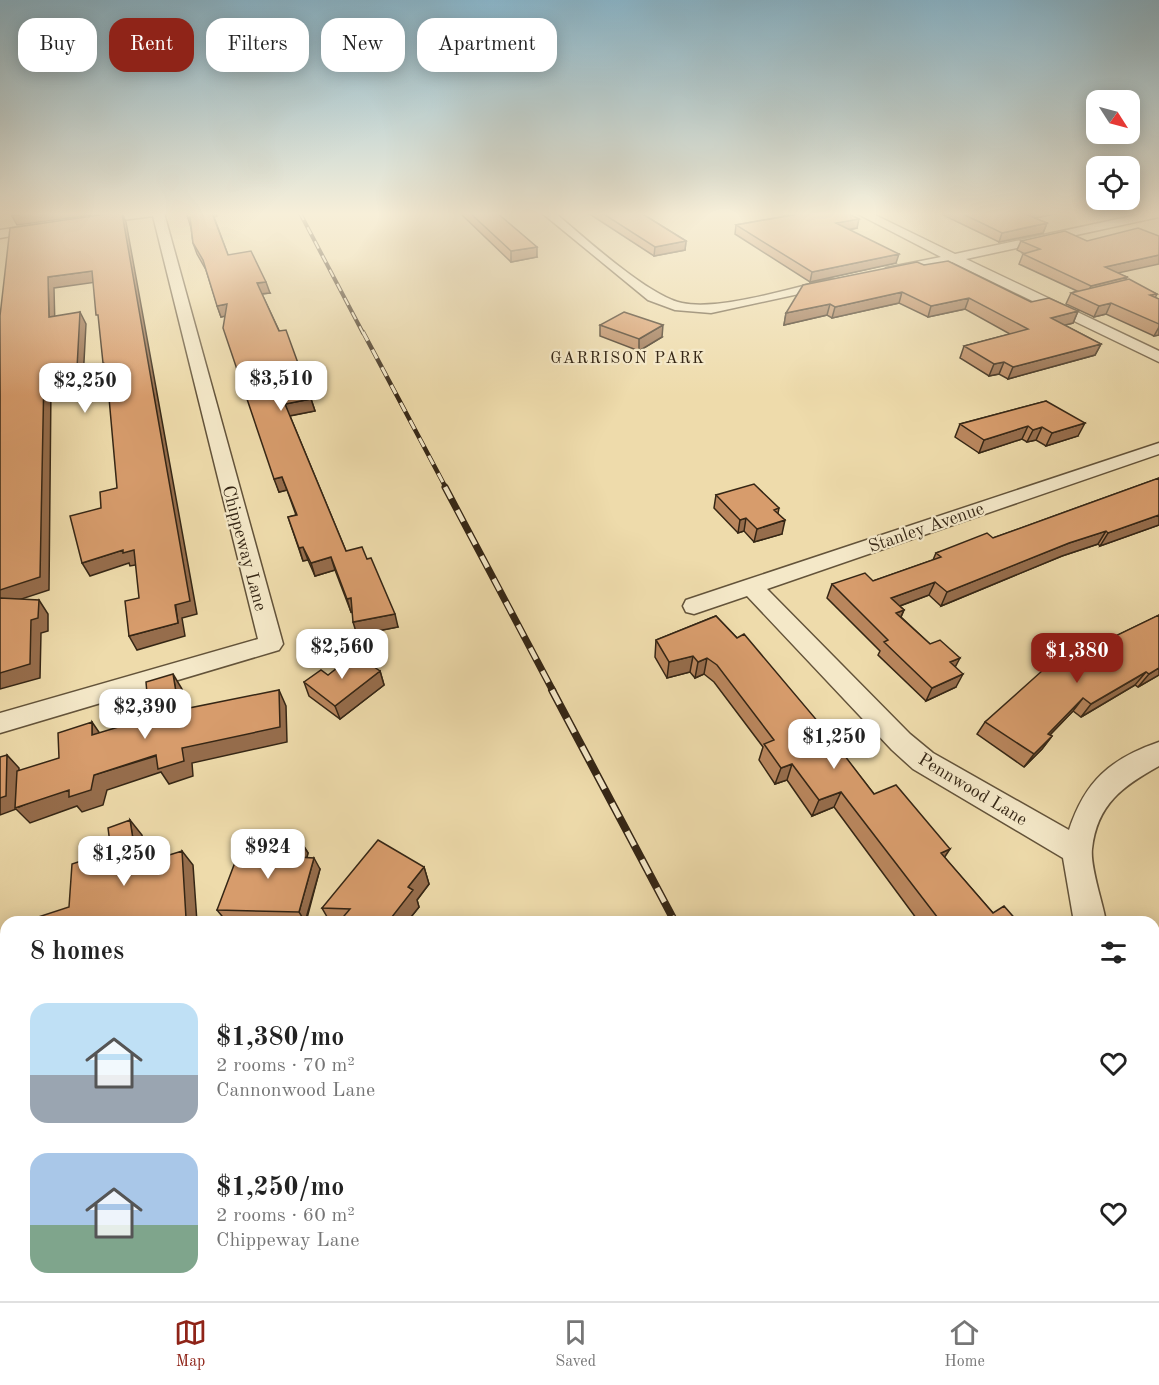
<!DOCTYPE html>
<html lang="en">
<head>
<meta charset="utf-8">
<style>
	body { margin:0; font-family:"Old Standard TT",serif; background:#f6f6f6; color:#222; height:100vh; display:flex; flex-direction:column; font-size:22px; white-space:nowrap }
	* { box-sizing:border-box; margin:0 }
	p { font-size:20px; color:#767676 }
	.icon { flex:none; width:33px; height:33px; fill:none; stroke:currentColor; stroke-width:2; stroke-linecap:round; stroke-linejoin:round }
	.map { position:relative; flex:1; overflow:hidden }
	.side { position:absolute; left:0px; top:916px; width:1160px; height:386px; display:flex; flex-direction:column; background:#fff; border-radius:18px 18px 0 0; box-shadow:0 3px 15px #0003 }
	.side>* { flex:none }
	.top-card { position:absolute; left:18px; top:18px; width:600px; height:54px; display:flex; gap:12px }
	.needle { width:39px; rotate:126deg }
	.buttons { position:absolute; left:1086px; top:90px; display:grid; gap:12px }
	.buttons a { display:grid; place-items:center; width:54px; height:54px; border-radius:12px; background:#fff; box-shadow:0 3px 15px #0003; font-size:30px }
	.price { position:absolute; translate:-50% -51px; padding:0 14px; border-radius:12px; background:#fff; color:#222; font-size:20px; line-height:39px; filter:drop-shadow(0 2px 3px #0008) }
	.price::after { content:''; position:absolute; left:50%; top:36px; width:18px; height:14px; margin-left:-9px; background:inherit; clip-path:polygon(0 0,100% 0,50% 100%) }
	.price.on { background:#8f2418; color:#fff }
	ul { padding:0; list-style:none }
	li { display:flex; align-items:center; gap:18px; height:150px; padding:0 30px }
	li span { display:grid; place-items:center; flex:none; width:168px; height:120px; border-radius:18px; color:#555 }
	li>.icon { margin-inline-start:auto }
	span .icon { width:72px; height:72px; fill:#fffc; stroke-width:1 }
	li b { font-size:26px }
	h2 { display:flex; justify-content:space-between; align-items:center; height:72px; padding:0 30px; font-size:26px }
	.chip { padding:0 21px; border-radius:18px; background:#fff; box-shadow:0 3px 15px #0003; font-size:21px; line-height:54px }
	.chip.on { background:#8f2418; color:#fff }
	.tabs { display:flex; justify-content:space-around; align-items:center; height:84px; border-top:2px solid #e0e0e0; background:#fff; font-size:16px; color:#767676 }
	.tabs a { display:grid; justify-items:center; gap:3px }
	.tabs .on { color:#8f2418 }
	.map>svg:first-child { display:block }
</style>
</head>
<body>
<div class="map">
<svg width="1159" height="1301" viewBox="0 0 1159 1301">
	<rect width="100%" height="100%" fill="#eedbab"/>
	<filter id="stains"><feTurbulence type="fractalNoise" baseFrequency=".00333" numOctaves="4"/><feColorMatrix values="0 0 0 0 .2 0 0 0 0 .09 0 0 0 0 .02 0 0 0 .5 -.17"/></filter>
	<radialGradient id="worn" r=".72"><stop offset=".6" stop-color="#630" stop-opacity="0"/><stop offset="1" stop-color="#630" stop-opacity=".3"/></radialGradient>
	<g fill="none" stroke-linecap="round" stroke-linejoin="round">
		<g stroke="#63533a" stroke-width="3">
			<path id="street" d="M124,213H164L283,644L279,650L0,733V713L258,639L153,216L92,224L86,221L92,218Z
				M542,213H555C584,237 648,296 682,303C720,311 791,288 831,279L838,283L831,287L711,313L675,310L648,300Z
				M856,213H871L955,254L1146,213H1159V217L966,259L1159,351V362L952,262L886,274V268L941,257Z
				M42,224L46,226V230L0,238V230Z
				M1159,443V454L767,589L910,734L933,753L1069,830C1085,781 1110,759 1159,742V766C1123,786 1097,804 1092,849C1090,867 1103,903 1106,922H1074L1063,858L913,769L892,750L747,596L694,614L686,612L683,606L686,600L743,581Z
				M1154,1032L1159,1034V1076L1154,1074Z
				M6,1079V1116L0,1119V1081Z
				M352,1296H394L395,1301H353Z"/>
		</g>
		<use href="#street" fill="#f4e8c8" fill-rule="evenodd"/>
		<g stroke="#352615" stroke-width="4">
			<path id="rail-far4" d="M300,213L363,333"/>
		</g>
		<g stroke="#352615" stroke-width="4.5">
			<path id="rail-far3" d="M363,332L446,488"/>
		</g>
		<g stroke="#352615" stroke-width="7">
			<path id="rail-far2" d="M445,487L553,691"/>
		</g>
		<g stroke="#352615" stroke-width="8">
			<path id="rail-far1" d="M552,690L675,922"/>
		</g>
		<g stroke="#352615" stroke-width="9">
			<path id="rail" d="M872,1296L874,1301"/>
		</g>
		<use href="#rail-far4" stroke="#f4e8c8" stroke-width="2" stroke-dasharray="8" stroke-linecap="butt"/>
		<use href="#rail-far3" stroke="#f4e8c8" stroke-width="3" stroke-dasharray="10" stroke-linecap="butt"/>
		<use href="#rail-far2" stroke="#f4e8c8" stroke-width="4.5" stroke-dasharray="13" stroke-linecap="butt"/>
		<use href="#rail-far1" stroke="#f4e8c8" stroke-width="5" stroke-dasharray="16" stroke-linecap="butt"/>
		<use href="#rail" stroke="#f4e8c8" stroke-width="7" stroke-dasharray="21" stroke-linecap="butt"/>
	</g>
	<path fill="#b9865d" stroke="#352615" stroke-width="1.5" d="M216,213L217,216L214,217L228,255L270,293L262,294L311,399L315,411L290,416L346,551L398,627L357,635L352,611L351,612L335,570L315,576L308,560L303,561L288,517L296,515L287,490L279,492L225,316L221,317L206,270L197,254L193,243L191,228Z
		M460,213H497L537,257L511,262Z
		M588,213H641L686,241L685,250L654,256Z
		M779,213H847L857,228L849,230L896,263L810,282L735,234L736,225L785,216Z
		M939,213H1059L1034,218L1047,223L1043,233L999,242Z
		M1021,241L1127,277L1126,280L1157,294L1155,298L1159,299V335L1154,336L1106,314L1094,317L1066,304L1071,293L1077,291L1019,264L1023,254H1025L1017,250Z
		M924,265L1031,302L1078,311L1073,323L1064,325L1101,344L1095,355L1008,379L999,374L989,376L960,358L964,346L1010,334L965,309L928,317L899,303L832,318L827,315L784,325L786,313Z
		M600,325L662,337L639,351L600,336Z
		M1046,401L1078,436L1046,446L1036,440L1027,442L1022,439L979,453L955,437L960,424Z
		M1159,478V525L1100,546L1098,544L1062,556L941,606L929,595L900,606L904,610L901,617L955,667L956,687L926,701L878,655L880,651L827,598L832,584L873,581L933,560L936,553L993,538Z
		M716,495L779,508L778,513L782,534L754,542L744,531L738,533L714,508Z
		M1159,615V675L1138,687L1135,685L1081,717L1073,711L1050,735L1052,736L1042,749L1024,767L977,734L985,722L1091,648Z
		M716,616L819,723L844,745L841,752L874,794L944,857L993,913L1018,922H919L834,807L812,816L787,780L775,784L759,760L763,747L714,682L704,674L695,678L690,672L667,678L655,657L656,640Z
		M380,671L384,685L340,719L309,696L304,682L328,675Z
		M301,842L308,853L307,857L320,869L306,922L226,921L217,910L258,857Z
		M424,867L429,884L417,900L419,907L407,922H330L322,908Z
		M1159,1278V1301H1156L1153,1296H1154V1281Z
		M1069,1296H1118L1122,1301H1072Z"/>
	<path fill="#966d4c" stroke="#352615" stroke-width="1.5" d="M28,213H106L17,225L12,216Z
		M122,213L126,222L197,614L182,618L185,636L137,650L129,636L178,623Z
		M1020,213H1059L1017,222Z
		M190,217L194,227L191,228L188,218Z
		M859,219L857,228L834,232L836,223Z
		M1047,223L1043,233L999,242L1002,233Z
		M686,241L685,250L654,256L655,247Z
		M537,247V257L511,262V251Z
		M899,254L896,263L810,282L812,272Z
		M1159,255V264L1100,277L1105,267Z
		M92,271L97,282L54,288L55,329L49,317L48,277Z
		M1127,277L1122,287L1086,296L1091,286Z
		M266,282L270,293L260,294L257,283Z
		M902,292L899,303L832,318L835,307Z
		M969,298L965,309L928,317L931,306Z
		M1111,303L1106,314L1094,317L1099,306Z
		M227,304L231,315L221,317L217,306Z
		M830,304L827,315L784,325L786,313Z
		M1078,311L1073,323L1046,330L1051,318Z
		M80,312L86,324L83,380L51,386L49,590L0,606V590L44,374Z
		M663,325L662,337L639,351V339Z
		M1159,327V335L1154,336Z
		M1101,344L1095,355L1008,379L1013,367Z
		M1004,362L999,374L989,376L994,364Z
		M311,399L315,411L289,416L285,404Z
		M1085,423L1078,436L1046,446L1052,433Z
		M1028,426L1022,439L979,453L984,440Z
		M1042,427L1036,440L1027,442L1033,430Z
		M282,477L287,490L279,492L274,479Z
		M1159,515V525L1100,546L1108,533Z
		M746,518L744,531L738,533L740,520Z
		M785,520L782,534L754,542L757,529Z
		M1106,531L1098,544L1062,556L941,606L947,592L1069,543Z
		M303,547L308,560L303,561L299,548Z
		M123,550H134L141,564L130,566L129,563L90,576L82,563Z
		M331,557L335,570L315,576L311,563Z
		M935,582L929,595L886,611L891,598Z
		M351,598L355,611L351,612L347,599Z
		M39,600L48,614V631L41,633L40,678L0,689V673L31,620Z
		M904,610L898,623L896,613Z
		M395,614L398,627L357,635L353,622Z
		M693,656L690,672L667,678L669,662Z
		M707,658L704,674L695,678L698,662Z
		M960,658L953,671L950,662Z
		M1159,668V675L1138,687L1149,674Z
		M380,671L384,685L340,719L335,706Z
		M1146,672L1135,685L1081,717L1091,704Z
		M173,674L182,689L189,726L179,710Z
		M963,674L956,687L926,701L932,688Z
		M279,690L286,706L287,742L192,763L193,776L169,784L161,772L107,790L103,805L82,812L77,806L30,823L16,809L0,815V798L7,755L19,768V807L94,775L182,748Z
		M1083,698L1073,711L1039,746L1048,734Z
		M92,722L103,738L92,735Z
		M1052,736L1042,749L1024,767L1034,754Z
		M844,745L837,761L838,747Z
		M792,764L787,780L775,784L781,768Z
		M841,792L834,807L812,816L819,800Z
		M130,820L142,835L150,880L137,865Z
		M301,842L308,853L304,869L297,857Z
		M950,849L940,864L941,853Z
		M182,851L193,865L197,922H174Z
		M314,858L320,869L305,922L299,912Z
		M424,867L429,884L417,900L419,907L407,922H388L408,887Z
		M3,993L6,995V1012L0,1014V995Z
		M233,1296H249L250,1301H234Z"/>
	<path fill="#d79c6c" stroke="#352615" stroke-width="1.5" d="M12,213H28L12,216Z
		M113,213H122L190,601L175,605L178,623L129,636L125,601L139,598L134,550L123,553V550L82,563L70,516L101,508L100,492L117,488L106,364L103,363L98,315H96L92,271L48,277L49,317L80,312L77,368L44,374L40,577L0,590V316L10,228Z
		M186,213H212L228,255L251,251L266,282L257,283L279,331L286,330L311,399L285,404L346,551L362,547L367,559L371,558L395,614L353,622L351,598L347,599L331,557L311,563L303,547L299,548L288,517L297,515L282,477L274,479L223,328L227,304L217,306L203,260L193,243L190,217L188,218Z
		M470,213H497L537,247L511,251Z
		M602,213H641L686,241L655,247Z
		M798,213H847L859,219L836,223L899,254L812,272L736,225L799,214Z
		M961,213H1023L1047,223L1002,233Z
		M1138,228L1159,236V255L1105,267L1127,277L1091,286L1023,254L1040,249L1021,241L1065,231L1087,241Z
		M948,261L1031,302L1049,298L1078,311L1051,318L1101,344L1013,367L1004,362L994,364L964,346L1028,329L969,298L931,306L902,292L835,307L830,304L786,313L803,285L917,262L924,265Z
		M1129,279L1157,294L1150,295L1159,299V324L1111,303L1099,306L1071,293Z
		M624,312L663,325L639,339L600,325Z
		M1046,401L1085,423L1052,433L1042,427L1033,430L1028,426L984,440L960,424Z
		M1159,478V515L1108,533L1106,531L1069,543L947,592L935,582L891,598L904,610L896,613L930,644L940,640L960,658L950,662L963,674L932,688L884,642L888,640L832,584L865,573L873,581L941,557L936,553L987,533L993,538Z
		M754,484L779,508L774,510L785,520L757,529L746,518L740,520L716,495Z
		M0,598L39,600L38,618L31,620L30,664L0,673Z
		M1159,615V668L1149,674L1146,672L1091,704L1083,698L1048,734L1052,736L1034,754L985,722L1043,670L1087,645L1091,648Z
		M716,616L737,638L744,634L819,723L825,721L844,745L838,747L874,794L896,785L950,849L941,853L993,913L1004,906L1018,922H941L841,792L819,800L792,764L781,768L764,744L774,740L717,665L707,658L698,662L693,656L669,662L656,640Z
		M355,654L380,671L335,706L304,682L321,670L328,675Z
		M173,674L179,710L279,690L280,727L182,748L184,761L158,769L156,755L94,775L91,790L69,797V790L15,808L17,771L59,758L58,733L92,722V735L145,719L144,707L148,705L146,682Z
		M7,755L6,796L0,798V757Z
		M130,820L137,865L182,851L186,918L174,922H23L69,907L72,864L111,851L108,828Z
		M378,840L424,867L408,887L413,890L388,922H339L350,909L322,908Z
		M264,841L301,842L297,857L314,858L299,912L217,910L237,857H258Z
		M6,940V995L3,996V993L0,995V942Z
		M1154,1155L1159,1162V1238L1154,1241Z
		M139,1296H233L234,1301H139Z
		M477,1296H554L556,1301H478Z
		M1091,1296H1118L1122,1301H1095Z"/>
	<linearGradient id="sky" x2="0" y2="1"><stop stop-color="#89b7cd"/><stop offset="0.54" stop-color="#f7efd9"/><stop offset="1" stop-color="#f7efd9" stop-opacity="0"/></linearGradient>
	<rect width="1159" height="396" fill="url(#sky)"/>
	<g text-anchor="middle" stroke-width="4.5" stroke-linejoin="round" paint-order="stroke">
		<g font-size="16" letter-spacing="1.5" fill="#352615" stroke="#f4e8c8">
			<text x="628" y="363">GARRISON PARK</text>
		</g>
		<g font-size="18" fill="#352615" stroke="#f4e8c8">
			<text transform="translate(926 527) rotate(-19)" y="6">Stanley Avenue</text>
			<text transform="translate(245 548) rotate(75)" y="6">Chippeway Lane</text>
			<text transform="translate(973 789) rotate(31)" y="6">Pennwood Lane</text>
		</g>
	</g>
	<rect width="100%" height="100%" filter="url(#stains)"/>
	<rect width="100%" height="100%" fill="url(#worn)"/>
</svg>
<div class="buttons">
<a><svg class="needle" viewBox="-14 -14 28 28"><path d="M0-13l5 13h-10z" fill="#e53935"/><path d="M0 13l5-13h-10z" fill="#767676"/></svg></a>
<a><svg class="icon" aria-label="locate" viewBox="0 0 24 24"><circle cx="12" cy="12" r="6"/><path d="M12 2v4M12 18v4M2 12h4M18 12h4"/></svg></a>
</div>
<b class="price" style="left:281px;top:412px">$3,510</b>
<b class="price" style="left:85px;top:414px">$2,250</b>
<b class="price" style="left:342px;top:680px">$2,560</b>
<b class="price on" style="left:1077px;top:684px">$1,380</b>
<b class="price" style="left:145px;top:740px">$2,390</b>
<b class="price" style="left:834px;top:770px">$1,250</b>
<b class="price" style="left:268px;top:880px">$924</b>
<b class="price" style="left:124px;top:887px">$1,250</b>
<div class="top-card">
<a class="chip">Buy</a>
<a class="chip on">Rent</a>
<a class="chip">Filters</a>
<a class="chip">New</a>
<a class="chip">Apartment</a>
</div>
<section class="side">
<h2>8 homes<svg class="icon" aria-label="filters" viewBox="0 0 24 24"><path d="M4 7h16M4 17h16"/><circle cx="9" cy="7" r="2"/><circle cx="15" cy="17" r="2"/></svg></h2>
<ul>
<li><span style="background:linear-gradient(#bfe0f5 60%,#9aa5b1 0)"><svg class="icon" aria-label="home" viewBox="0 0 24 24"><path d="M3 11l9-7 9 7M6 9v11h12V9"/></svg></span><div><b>$1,380/mo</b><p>2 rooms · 70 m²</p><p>Cannonwood Lane</p></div><svg class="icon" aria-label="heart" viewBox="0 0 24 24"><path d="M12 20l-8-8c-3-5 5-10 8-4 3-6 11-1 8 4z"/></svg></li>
<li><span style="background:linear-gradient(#a9c7e8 60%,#7fa58c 0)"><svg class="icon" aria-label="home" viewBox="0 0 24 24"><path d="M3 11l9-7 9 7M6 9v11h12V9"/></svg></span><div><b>$1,250/mo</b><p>2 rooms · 60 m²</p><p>Chippeway Lane</p></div><svg class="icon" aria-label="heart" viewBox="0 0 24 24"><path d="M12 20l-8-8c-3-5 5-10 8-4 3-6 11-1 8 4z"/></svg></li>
</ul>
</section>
</div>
<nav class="tabs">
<a class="on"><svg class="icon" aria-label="map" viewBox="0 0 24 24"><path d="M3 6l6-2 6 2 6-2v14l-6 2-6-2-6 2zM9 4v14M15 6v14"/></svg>Map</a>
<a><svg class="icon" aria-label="saved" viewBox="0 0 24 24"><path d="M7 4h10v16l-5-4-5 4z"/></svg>Saved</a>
<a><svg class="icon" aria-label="home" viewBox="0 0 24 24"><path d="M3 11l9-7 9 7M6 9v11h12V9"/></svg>Home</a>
</nav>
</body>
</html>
